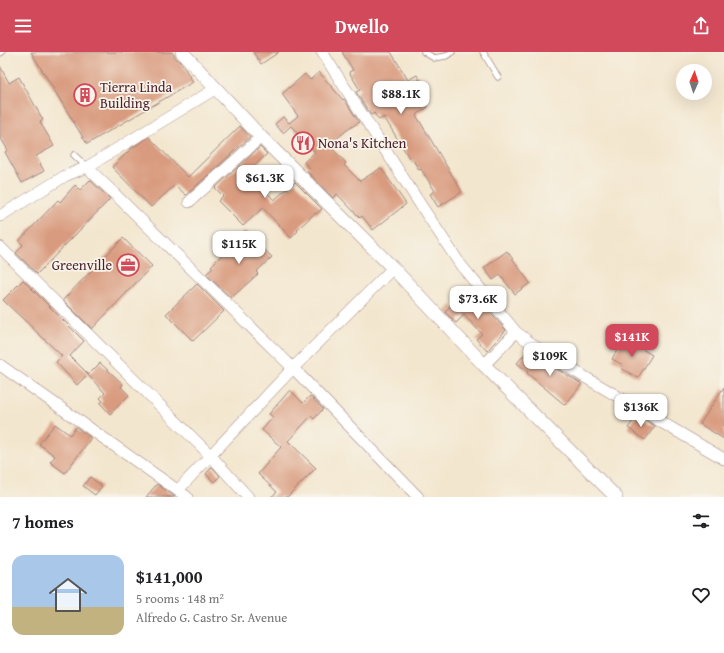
<!DOCTYPE html>
<html lang="en">
<head>
<meta charset="utf-8">
<style>
	body { margin:0; font-family:"Gentium Book Plus",serif; background:#f2f2f2; color:#202124; height:100vh; display:flex; flex-direction:column; font-size:15px; white-space:nowrap }
	* { box-sizing:border-box; margin:0 }
	p { font-size:13px; color:#757577 }
	.icon { flex:none; width:22px; height:22px; fill:none; stroke:currentColor; stroke-width:2; stroke-linecap:round; stroke-linejoin:round }
	.map { position:relative; height:445px; overflow:hidden }
	.sheet { display:flex; flex-direction:column; background:#fff; flex:1 }
	.sheet>* { flex:none }
	.needle { width:26px; rotate:3deg }
	.tools { position:absolute; left:676px; top:12px; display:grid; gap:8px }
	.tools a { display:grid; place-items:center; width:36px; height:36px; border-radius:50%; background:#fff; box-shadow:0 4px 16px #0002; font-size:20px }
	.price { position:absolute; translate:-50% -34px; padding:0 9px; border-radius:8px; background:#fff; color:#222; font-size:13px; line-height:26px; filter:drop-shadow(0 1px 2px #0008) }
	.price::after { content:''; position:absolute; left:50%; top:24px; width:12px; height:9px; margin-left:-6px; background:inherit; clip-path:polygon(0 0,100% 0,50% 100%) }
	.price.active { background:#d1495b; color:#fff }
	ul { padding:0; list-style:none }
	li { display:flex; align-items:center; gap:12px; height:100px; padding:0 12px }
	li+li { border-top:1px solid #e0e0e0 }
	li span { display:grid; place-items:center; flex:none; width:112px; height:80px; border-radius:12px; color:#555 }
	li>.icon { margin-inline-start:auto }
	span .icon { width:48px; height:48px; fill:#fffc; stroke-width:1 }
	li b { font-size:17px }
	h2 { display:flex; justify-content:space-between; align-items:center; height:48px; padding:0 12px; font-size:17px }
	header { display:flex; justify-content:space-between; align-items:center; height:52px; padding:0 12px; background:#d1495b; color:#fff; font-size:18px; font-weight:700 }
	.map>svg:first-child { display:block }
</style>
</head>
<body>
<header><svg class="icon" aria-label="menu" viewBox="0 0 24 24"><path d="M4 6h16M4 12h16M4 18h16"/></svg>Dwello<svg class="icon" aria-label="share" viewBox="0 0 24 24"><path d="M12 15V3M7 8l5-5 5 5M5 13v7h14v-7"/></svg></header>
<div class="map">
<svg width="724" height="445" viewBox="0 0 724 445">
	<rect width="100%" height="100%" fill="#f7f3e8"/>
	<filter id="ink" filterUnits="userSpaceOnUse"><feTurbulence type="fractalNoise" baseFrequency=".025" numOctaves="2"/><feDisplacementMap in="SourceGraphic" scale="8" xChannelSelector="R" yChannelSelector="G"/><feConvolveMatrix kernelMatrix="1 2 1 2 8 2 1 2 1" color-interpolation-filters="sRGB"/></filter>
	<filter id="wash" filterUnits="userSpaceOnUse"><feTurbulence type="fractalNoise" baseFrequency=".012" numOctaves="4" result="noise"/><feDisplacementMap in="SourceGraphic" scale="16" xChannelSelector="R" yChannelSelector="G"/><feGaussianBlur stdDeviation="0.9" result="paint"/><feColorMatrix in="noise" values="0 0 0 0 0 0 0 0 0 0 0 0 0 0 0 0 0 1.4 0 .05"/><feComposite in="paint" operator="in"/></filter>
	<g filter="url(#wash)">
		<rect width="100%" height="100%" fill="#f3e6ce"/>
		<g id="blocks">
			<path fill="#d99b7f" d="M31,0H172L175,5L182,12L193,30L87,92Z
				M253,0H279L261,12Z
				M342,0H391L408,28L417,23L422,32L415,36L428,55L416,63L462,140L438,155L430,142L435,139L421,117L419,118L413,108L411,109L384,65L379,68L374,61L371,63L356,40L360,38L349,20L353,18Z
				M0,14L9,31L19,25L43,68L40,70L54,94L36,104L44,119L22,131L5,100L8,98L0,85Z
				M319,20L343,48L344,47L359,70L347,78L329,93L346,111L344,113L360,129L381,116L406,152L373,178L362,164L360,166L337,142L333,146L307,119L310,116L304,110L315,100L300,82L299,83L291,74L283,81L275,72L283,65L289,71L298,64L282,42L305,22L310,28Z
				M240,74L250,85L186,143L175,133L151,155L112,115L132,96L149,85L188,125Z
				M260,95L267,102L248,120L274,148L295,130L322,157L316,162L315,161L297,178L298,179L291,186L263,156L243,174L218,149L223,144L215,136Z
				M90,128L110,147L37,222L16,201L23,193L19,189L58,148L60,150L75,133L80,138Z
				M245,179L272,205L256,220L258,222L231,246L206,222L213,216L211,214Z
				M123,186L152,214L92,277L63,248Z
				M507,199L530,231L515,242L500,223L493,228L484,216Z
				M23,228L84,289L70,304L88,322L77,333L56,310L62,304L3,248Z
				M197,232L224,259L193,289L166,262Z
				M472,241L506,278L487,299L476,287L482,282L464,263L456,271L445,260L451,253L455,257Z
				M624,286L652,303L638,326L621,316L623,313L612,307Z
				M528,298L540,307L582,332L565,353L527,321L528,320L517,311Z
				M100,311L123,332L121,335L129,343L110,362L100,351L103,349L100,346L105,341L88,323Z
				M724,335V387L700,372Z
				M290,338L303,351L310,344L323,357L314,367L311,364L288,389L316,416L287,445H271L277,440L258,422L281,395L262,378L273,365L269,362Z
				M637,364L655,374L645,388L628,376Z
				M55,372L70,383L76,375L91,386L65,421L50,410L55,404L39,392Z
				M212,415L220,424L214,430L206,422Z
				M90,425L102,434L95,443L83,434Z
				M157,432L175,445H146Z"/>
		</g>
	</g>
	<g filter="url(#ink)">
		<use href="#blocks" fill-opacity="0" stroke="#9e827c" stroke-width="1"/>
		<g fill="none" stroke-linecap="round" stroke-linejoin="round">
			<g stroke="#9e827c" stroke-width="7">
				<path id="service" d="M424,0L434,6L446,4L452,0
					M483,0L498,25
					M0,1L2,0
					M74,103L87,115"/>
			</g>
			<g stroke="#9e827c" stroke-width="12">
				<path id="minor" d="M322,0L420,152L460,212L516,280L544,301L724,407
					M87,115L293,316L418,445
					M189,150L261,85
					M0,164L65,124L87,115L215,37
					M0,195L211,404L248,445
					M0,313L187,445
					M484,313L516,280
					M178,438L293,316L393,216"/>
			</g>
			<g stroke="#9e827c" stroke-width="14">
				<path id="tertiary" d="M182,0L261,85L393,216L484,313L616,445"/>
			</g>
			<use href="#service" stroke="#fff" stroke-width="5.5"/>
			<use href="#minor" stroke="#fff" stroke-width="11"/>
			<use href="#tertiary" stroke="#fff" stroke-width="13"/>
		</g>
	</g>
	<defs>
		<g id="building-ring" transform="scale(1.15)"><circle r="9.5" fill="#f7f3e8" stroke="#d1495b" stroke-width="1.5"/><path d="M-4-6H4V6H1V3H-1V6H-4ZM-2.5-4.3h1.7v1.8h-1.7ZM.8-4.3h1.7v1.8H.8ZM-2.5-1h1.7V.8h-1.7ZM.8-1h1.7V.8H.8Z" fill="#d1495b"/></g>
		<g id="restaurant-ring" transform="scale(1.15)"><circle r="9.5" fill="#f7f3e8" stroke="#d1495b" stroke-width="1.5"/><path d="M-5-6h1v4h1v-4h1v4h1v-4h1v5L-1.5 .5V6h-2V.5L-5-1ZM5-6V6H3V1.5H1.5Q1.5-4 5-6Z" fill="#d1495b"/></g>
		<g id="office-ring" transform="scale(1.15)"><circle r="9.5" fill="#f7f3e8" stroke="#d1495b" stroke-width="1.5"/><path d="M-6-3h4V-5.5h4V-3h4V5H-6ZM-1-4.5V-3h2v-1.5ZM-6 0V1H6V0Z" fill="#d1495b"/></g>
	</defs>
	<g fill-rule="evenodd">
		<use href="#building-ring" x="85" y="43"/>
		<use href="#restaurant-ring" x="303" y="91"/>
		<use href="#office-ring" x="128" y="213"/>
	</g>
	<g text-anchor="middle" stroke-width="3.5" stroke-linejoin="round" paint-order="stroke">
		<g font-size="14" fill="#4a1f2b" stroke="#f7f3e8" text-anchor="start">
			<text x="100" y="40">Tierra Linda<tspan x="100" dy="16">Building</tspan></text>
			<text x="318" y="96">Nona's Kitchen</text>
			<text x="112" y="218" text-anchor="end">Greenville</text>
		</g>
	</g>
</svg>
<div class="tools">
<a><svg class="needle" viewBox="-14 -14 28 28"><path d="M0-13l5 13h-10z" fill="#e53935"/><path d="M0 13l5-13h-10z" fill="#757577"/></svg></a>
</div>
<b class="price" style="left:401px;top:63px">$88.1K</b>
<b class="price" style="left:265px;top:147px">$61.3K</b>
<b class="price" style="left:239px;top:213px">$115K</b>
<b class="price" style="left:478px;top:268px">$73.6K</b>
<b class="price active" style="left:632px;top:306px">$141K</b>
<b class="price" style="left:550px;top:325px">$109K</b>
<b class="price" style="left:641px;top:376px">$136K</b>
</div>
<section class="sheet">
<h2>7 homes<svg class="icon" aria-label="filters" viewBox="0 0 24 24"><path d="M4 7h16M4 17h16"/><circle cx="9" cy="7" r="2"/><circle cx="15" cy="17" r="2"/></svg></h2>
<ul>
<li><span style="background:linear-gradient(#a9c7e8 65%,#c2b280 0)"><svg class="icon" aria-label="home" viewBox="0 0 24 24"><path d="M3 11l9-7 9 7M6 9v11h12V9"/></svg></span><div><b>$141,000</b><p>5 rooms · 148 m²</p><p>Alfredo G. Castro Sr. Avenue</p></div><svg class="icon" aria-label="heart" viewBox="0 0 24 24"><path d="M12 20l-8-8c-3-5 5-10 8-4 3-6 11-1 8 4z"/></svg></li>
</ul>
</section>
</body>
</html>
